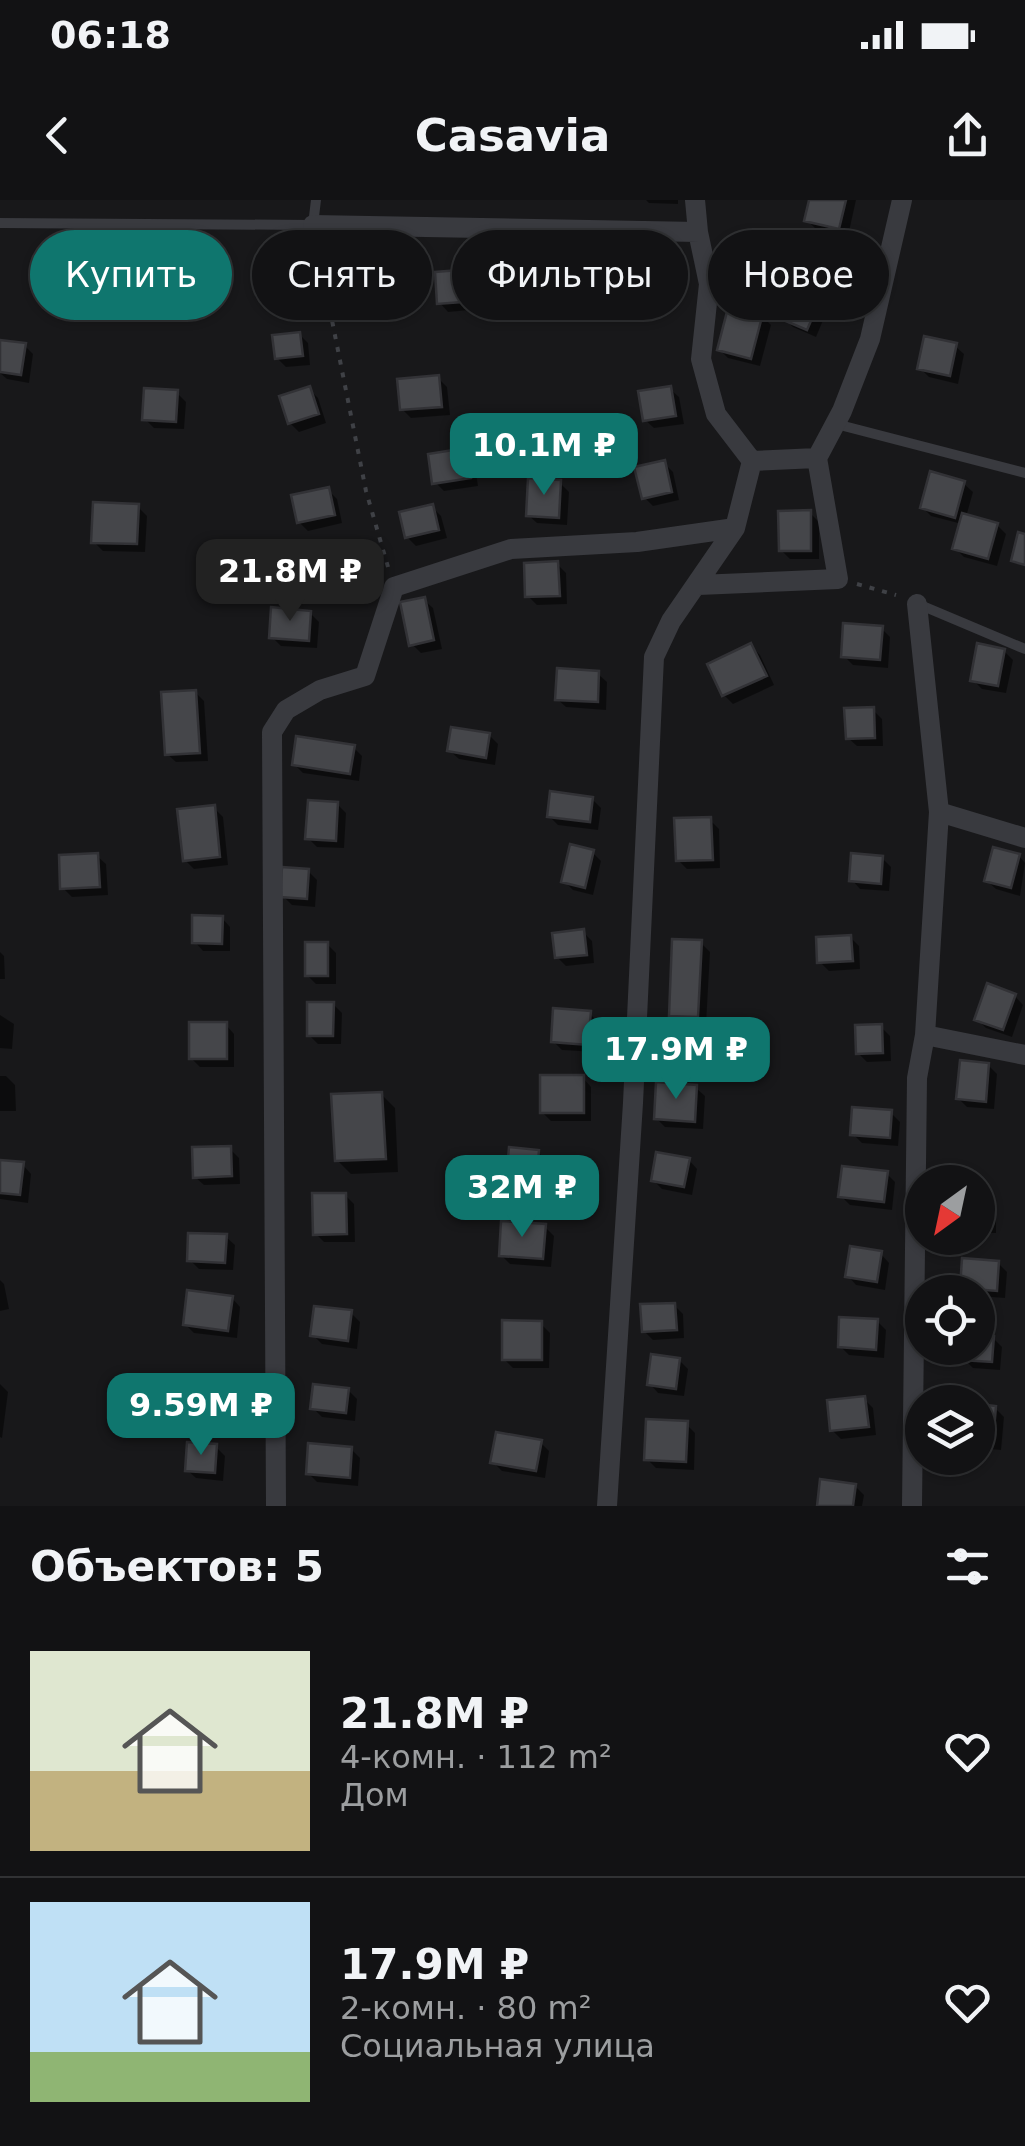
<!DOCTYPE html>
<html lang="ru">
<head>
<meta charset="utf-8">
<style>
	body { margin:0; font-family:"DejaVu Sans",sans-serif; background:#1b1b1d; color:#f1f3f6; height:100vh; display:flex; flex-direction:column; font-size:38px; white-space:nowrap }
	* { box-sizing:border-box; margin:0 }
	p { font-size:32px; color:#9c9ea0 }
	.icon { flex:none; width:55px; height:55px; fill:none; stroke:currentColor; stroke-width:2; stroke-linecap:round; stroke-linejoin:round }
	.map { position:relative; height:1306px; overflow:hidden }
	.panel { display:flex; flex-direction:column; background:#121214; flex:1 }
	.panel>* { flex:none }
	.hud { position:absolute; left:30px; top:30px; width:965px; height:90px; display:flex; gap:20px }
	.needle { width:65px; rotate:213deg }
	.controls { position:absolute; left:905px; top:965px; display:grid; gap:20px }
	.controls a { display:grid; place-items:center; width:90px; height:90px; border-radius:50%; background:#121214; box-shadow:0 2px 8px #0004,0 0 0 2px #313234; font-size:50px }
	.price { position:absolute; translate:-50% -85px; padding:0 22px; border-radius:20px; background:#0f766e; color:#fff; font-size:32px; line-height:65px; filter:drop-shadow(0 2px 5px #0008) }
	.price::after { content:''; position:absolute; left:50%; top:60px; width:30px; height:22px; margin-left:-15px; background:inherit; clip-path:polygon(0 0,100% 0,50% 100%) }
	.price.selected { background:#222; color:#fff }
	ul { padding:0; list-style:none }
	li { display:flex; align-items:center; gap:30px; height:250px; padding:0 30px }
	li+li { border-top:2px solid #313234 }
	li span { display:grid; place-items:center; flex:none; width:280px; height:200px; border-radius:0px; color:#555 }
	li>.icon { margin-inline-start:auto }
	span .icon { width:120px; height:120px; fill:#fffc; stroke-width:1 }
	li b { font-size:42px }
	h2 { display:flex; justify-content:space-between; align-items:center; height:120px; padding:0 30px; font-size:42px }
	.tag { padding:0 35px; border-radius:45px; background:#121214; box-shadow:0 2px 8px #0004,0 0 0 2px #313234; font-size:35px; line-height:90px }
	.tag.selected { background:#0f766e; color:#fff }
	.status { display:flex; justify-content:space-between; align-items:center; height:70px; padding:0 50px; background:#121214; direction:ltr }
	.status svg { height:28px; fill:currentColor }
	header { display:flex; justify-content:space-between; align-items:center; height:130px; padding:0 30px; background:#121214; font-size:45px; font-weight:600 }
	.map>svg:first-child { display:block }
</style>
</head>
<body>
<div class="status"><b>06:18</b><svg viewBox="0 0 49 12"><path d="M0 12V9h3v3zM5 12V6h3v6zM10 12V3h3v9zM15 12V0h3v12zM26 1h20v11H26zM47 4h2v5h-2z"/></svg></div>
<header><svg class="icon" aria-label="back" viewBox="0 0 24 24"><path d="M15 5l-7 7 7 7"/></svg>Casavia<svg class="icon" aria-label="share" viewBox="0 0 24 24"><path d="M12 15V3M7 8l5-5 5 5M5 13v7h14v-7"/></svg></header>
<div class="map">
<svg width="1025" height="1306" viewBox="0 0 1025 1306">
	<rect width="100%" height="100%" fill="#18181a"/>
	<path fill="#0007" d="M646,0H678V4L649,3Z
		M811,0H856L848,36L816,29L807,20Z
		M290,49L299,58L298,87L274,86L265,77Z
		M759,51L768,60L767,86L742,83L733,74Z
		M363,54L372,63L371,92H345L336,83Z
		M69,60L78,69V98L49,97L40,89Z
		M145,60L154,69L148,106L122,101L114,92Z
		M528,63L537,72V98H516L508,89Z
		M599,71L608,80L604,112L568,108L559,99Z
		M458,72L467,81L469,110L448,112L440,103Z
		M820,97L829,106L816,137L793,127L784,118Z
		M762,116L771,125L760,166L728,158L719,149Z
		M299,134L308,143L310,165L286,167L277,158Z
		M24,145L33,154L29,183L7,179L0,173V155Z
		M955,146L964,154L958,184L929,177L920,168Z
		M438,178L447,187L450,215L411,218L402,209Z
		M309,189L318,198L326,223L299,232L290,223Z
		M670,189L679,197L684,224L654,228L645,220Z
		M177,193L186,202L184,229L154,228L145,219Z
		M465,251L474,260L478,286L444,291L435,282Z
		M664,263L673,272L679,300L653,306L644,297Z
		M560,283L569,292L567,325L537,323L528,315Z
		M964,284L973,292L966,317L997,325L1006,334L997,366L964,357L955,348L962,324L931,316L922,307Z
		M328,290L337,299L342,323L308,331L299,322Z
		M138,307L147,316L145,352L103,351L94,342Z
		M432,307L441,316L447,338L416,346L407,337Z
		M810,313L819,322V359H790L781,350Z
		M557,364L566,373L567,404L537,405L528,396Z
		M424,400L433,408L442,449L421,453L412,444Z
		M310,413L319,422L317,448L281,446L272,437Z
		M881,428L890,437L888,468L853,465L844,456Z
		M751,446L760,455L774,485L733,504L724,495L710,465Z
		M1004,451L1013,460L1006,493L982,489L973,480Z
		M598,474L607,482L606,510L566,507L557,499Z
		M195,492L204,501L208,561L176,562L167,554Z
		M873,510L882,519L883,546H857L848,538Z
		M489,535L498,544L495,565L459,559L450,551Z
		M353,547L362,556L359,581L303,573L294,564Z
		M592,599L601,608L598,630L558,625L549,616Z
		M337,604L346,613L344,648L317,647L308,638Z
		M214,608L223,617L228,665L194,669L185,660Z
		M710,620L719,629L720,668L687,669L678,660Z
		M592,652L601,661L593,695L573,690L564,681Z
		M97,656L106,664L108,695L72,697L63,688Z
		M1019,656L1025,663L1020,696L996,689L987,681Z
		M882,658L891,667L889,691L860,689L852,680Z
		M308,671L317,680L315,707L292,705L283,696Z
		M222,718L230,727V751H203L195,742Z
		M583,732L592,741L594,763L566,766L557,757Z
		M850,737L859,746L860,769L829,771L820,762Z
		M701,743L710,752L706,825L680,823L671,815Z
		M327,744L336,753V784H316L307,775Z
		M0,752L4,756L5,779H0Z
		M1015,796L1023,805L1012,837L986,828L977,819Z
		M333,804L342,813L341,844H318L309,835Z
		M589,813L598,822L596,852L562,850L553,841Z
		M0,815L14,824L12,849L0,848Z
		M226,825L234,834V867H200L191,858Z
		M881,827L890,836L891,861L867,862L858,853Z
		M988,865L997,874L994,909L967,907L958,898Z
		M0,876H6L15,885L16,911H0Z
		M583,878L591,887V921H551L542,912Z
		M696,888L705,896L703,929L665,927L656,918Z
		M381,894L395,908L398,972L351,974L337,960Z
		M891,913L900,922L898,946L862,943L853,934Z
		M230,949L239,958L240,984L204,985L195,977Z
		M538,952L547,961L544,991L518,989L509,980Z
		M689,960L697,969L692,995L662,989L653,980Z
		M0,962L23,965L31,974L28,1003L0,999Z
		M886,973L895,982L892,1010L850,1005L841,996Z
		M345,995L354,1004L355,1042H324L316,1034Z
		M978,996H987L996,1005V1033H978Z
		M545,1027L554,1036L551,1067L510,1064L501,1055Z
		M226,1037L235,1045L233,1070L199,1069L190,1060Z
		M881,1054L889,1063L885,1090L856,1085L848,1076Z
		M998,1063L1007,1072L1005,1098L978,1096V1092H968L963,1087Z
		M0,1080L4,1084L9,1109L0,1111Z
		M232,1098L240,1107L237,1138L194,1133L185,1124Z
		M674,1105L683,1114L684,1138L653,1140L644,1131Z
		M351,1113L360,1122L357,1149L322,1144L313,1135Z
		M877,1121L886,1130L884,1158L849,1155L840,1146Z
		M541,1124L550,1133L549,1168H513L504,1159Z
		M978,1137L993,1138L1002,1147L1000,1170L973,1168L964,1159L965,1148H978Z
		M679,1160L688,1169L684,1196L658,1193L650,1184Z
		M0,1184L8,1192L2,1238L0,1237Z
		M235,1187L244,1196L242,1229L196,1227L188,1218Z
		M348,1190L357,1199L355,1221L322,1217L313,1208Z
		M864,1199L873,1208L876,1235L841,1239L832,1230Z
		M978,1207L995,1208L1004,1217L1001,1250L978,1248Z
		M686,1224L695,1233L694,1270L656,1268L647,1259Z
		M540,1242L549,1251L545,1278L502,1271L493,1262Z
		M216,1247L225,1256L223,1281L196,1278L187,1270Z
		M351,1249L360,1258L358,1286L317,1282L309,1274Z
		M855,1286L864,1295L862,1306H819Z"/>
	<path fill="#45464a" stroke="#323236" stroke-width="2.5" d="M809,0H846L839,29L804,21Z
		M263,46H291L290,79L263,78Z
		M731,47L760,49V79L730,75Z
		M334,51L364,52V84H334Z
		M117,53L146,58L139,98L111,93Z
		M38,58H70V90H38Z
		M505,60H529V90H505Z
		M560,64L600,69L596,104L556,100Z
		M459,70L462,102L437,104L435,72Z
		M795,84L822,95L807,130L781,119Z
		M729,104L763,113L751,159L717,150Z
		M300,132L303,156L275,159L272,135Z
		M924,136L957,143L950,176L917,169Z
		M0,140L26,143L21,175L0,172Z
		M439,175L442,207L400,210L397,179Z
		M310,186L319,214L288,224L279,196Z
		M671,186L676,216L643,221L638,191Z
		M144,188L178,190L176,222L142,220Z
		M466,248L471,278L432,284L428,254Z
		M665,260L672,292L642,299L634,267Z
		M930,271L965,281L955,318L920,308Z
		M528,278L561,280L559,318L526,316Z
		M329,287L335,315L297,323L291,295Z
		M93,302L139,304L137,344L91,343Z
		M433,304L439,330L405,338L399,312Z
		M811,310V351H779L778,311Z
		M962,313L998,323L988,359L952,349Z
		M1018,332L1025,334V365L1011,361Z
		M558,361L560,396L525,397L524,363Z
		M425,397L434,440L409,446L400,402Z
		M271,407L311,411L309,441L269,438Z
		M843,423L883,426L880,460L841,457Z
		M751,443L767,476L722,496L707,464Z
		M977,443L1005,449L998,486L970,481Z
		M557,468L599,471L598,502L555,500Z
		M196,490L200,553L165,555L161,492Z
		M874,507L875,538L846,539L844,508Z
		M451,527L490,533L486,558L447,551Z
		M296,536L355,545L350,574L292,565Z
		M550,591L593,597L590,622L547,617Z
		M308,600L338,602L336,641L305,639Z
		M215,605L220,657L183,661L177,609Z
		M711,617L713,660L676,661L674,618Z
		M570,644L594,650L585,688L561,682Z
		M993,647L1020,654L1011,688L984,681Z
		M98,653L100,687L60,689L59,655Z
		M851,653L883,656L881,684L849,681Z
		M282,667L309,669L307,699L280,697Z
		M192,715L223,716L222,744L192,743Z
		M584,729L587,755L555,758L552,733Z
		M851,735L853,761L817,763L816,737Z
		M672,739L702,740L698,817L669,816Z
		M305,742H328V776H305Z
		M987,783L1016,794L1003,830L974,820Z
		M307,802H334L333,836H307Z
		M553,808L591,811L588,845L551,842Z
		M189,822H227V859H189Z
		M882,824L883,853L856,854L855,825Z
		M960,860L989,863L986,902L956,899Z
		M540,875H584V913H540Z
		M656,882L697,885L695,922L654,919Z
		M382,892L386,959L335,961L331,894Z
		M852,907L892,910L890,938L850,935Z
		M231,946L232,976L193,978L192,947Z
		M509,947L539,950L536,984L506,981Z
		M656,952L690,958L684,987L651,981Z
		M0,960L24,962L20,995L0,993Z
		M842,966L888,971L884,1002L838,997Z
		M312,993H346L347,1034L313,1035Z
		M978,994H988L989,1025H978Z
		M501,1021L546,1024L543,1059L499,1056Z
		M188,1033L227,1034L225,1063L187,1061Z
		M850,1046L882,1051L877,1082L845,1077Z
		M962,1058L999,1061L997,1091L960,1088Z
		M187,1090L233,1096L228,1131L183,1125Z
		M675,1103L677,1130L642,1132L640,1104Z
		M314,1106L352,1110L348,1141L310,1136Z
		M839,1117L878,1119L876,1150L838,1147Z
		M502,1120L542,1121V1160H502Z
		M978,1134L994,1136L992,1162L961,1160L962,1148H978Z
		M651,1154L680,1158L676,1189L647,1185Z
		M187,1182L236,1185L234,1222L185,1219Z
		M313,1184L349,1188L346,1213L310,1209Z
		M865,1196L869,1227L830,1231L827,1200Z
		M978,1204L996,1206L993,1242L978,1241Z
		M646,1219L688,1221L686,1262L644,1260Z
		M496,1232L542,1240L536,1271L490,1263Z
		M187,1242L217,1244L215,1273L185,1271Z
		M308,1243L352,1247L350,1278L306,1274Z
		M820,1279L856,1284L853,1306H817Z"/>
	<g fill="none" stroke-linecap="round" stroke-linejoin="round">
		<path stroke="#3f4146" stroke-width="4" stroke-dasharray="5 8" stroke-linecap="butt" d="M317,45L366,291L388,367
			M857,384L896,395"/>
		<path stroke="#393a3f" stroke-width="10" d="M0,23L313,25L316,0
			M836,224L1025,273
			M918,404L1025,449"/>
		<path stroke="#393a3f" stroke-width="20" d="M695,0L698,32L709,84L701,159L716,214L752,261
			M313,25L698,32
			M817,258L842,211L870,139L902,0
			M698,385L838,379L817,258L752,261
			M939,612L1025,638
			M925,835L1025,855
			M276,1306L272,532L286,510L320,490L365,476L394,387L511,349L637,342L735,328
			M607,1306L633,903L654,457L671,421L735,328L752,261
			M912,1306L917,878L925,835L939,612L917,404"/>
	</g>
</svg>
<div class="controls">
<a><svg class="needle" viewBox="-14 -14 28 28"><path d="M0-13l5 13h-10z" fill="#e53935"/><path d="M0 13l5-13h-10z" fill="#9c9ea0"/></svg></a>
<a><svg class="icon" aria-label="locate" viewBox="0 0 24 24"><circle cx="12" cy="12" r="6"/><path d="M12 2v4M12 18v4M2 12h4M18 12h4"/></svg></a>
<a><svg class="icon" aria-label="layers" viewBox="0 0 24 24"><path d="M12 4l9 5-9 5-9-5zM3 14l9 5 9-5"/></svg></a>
</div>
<b class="price" style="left:544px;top:298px">10.1M ₽</b>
<b class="price selected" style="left:290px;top:424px">21.8M ₽</b>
<b class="price" style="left:676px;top:902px">17.9M ₽</b>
<b class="price" style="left:522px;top:1040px">32M ₽</b>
<b class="price" style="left:201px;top:1258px">9.59M ₽</b>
<div class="hud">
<a class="tag selected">Купить</a>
<a class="tag">Снять</a>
<a class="tag">Фильтры</a>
<a class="tag">Новое</a>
</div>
</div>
<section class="panel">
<h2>Объектов: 5<svg class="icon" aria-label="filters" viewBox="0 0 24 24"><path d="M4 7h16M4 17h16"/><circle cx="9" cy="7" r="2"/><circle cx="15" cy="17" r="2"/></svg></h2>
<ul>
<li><span style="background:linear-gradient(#dfe7d0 60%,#c2b280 0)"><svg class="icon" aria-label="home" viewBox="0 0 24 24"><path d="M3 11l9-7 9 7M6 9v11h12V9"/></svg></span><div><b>21.8M ₽</b><p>4-комн. · 112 m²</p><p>Дом</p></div><svg class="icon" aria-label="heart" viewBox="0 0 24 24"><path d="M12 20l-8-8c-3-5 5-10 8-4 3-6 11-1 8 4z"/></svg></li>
<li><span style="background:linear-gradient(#bfe0f5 75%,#8fb573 0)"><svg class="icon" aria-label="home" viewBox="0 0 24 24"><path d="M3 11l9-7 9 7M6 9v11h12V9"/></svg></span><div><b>17.9M ₽</b><p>2-комн. · 80 m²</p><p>Социальная улица</p></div><svg class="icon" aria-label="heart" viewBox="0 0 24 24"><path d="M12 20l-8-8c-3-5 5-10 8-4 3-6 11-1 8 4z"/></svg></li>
</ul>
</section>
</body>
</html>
